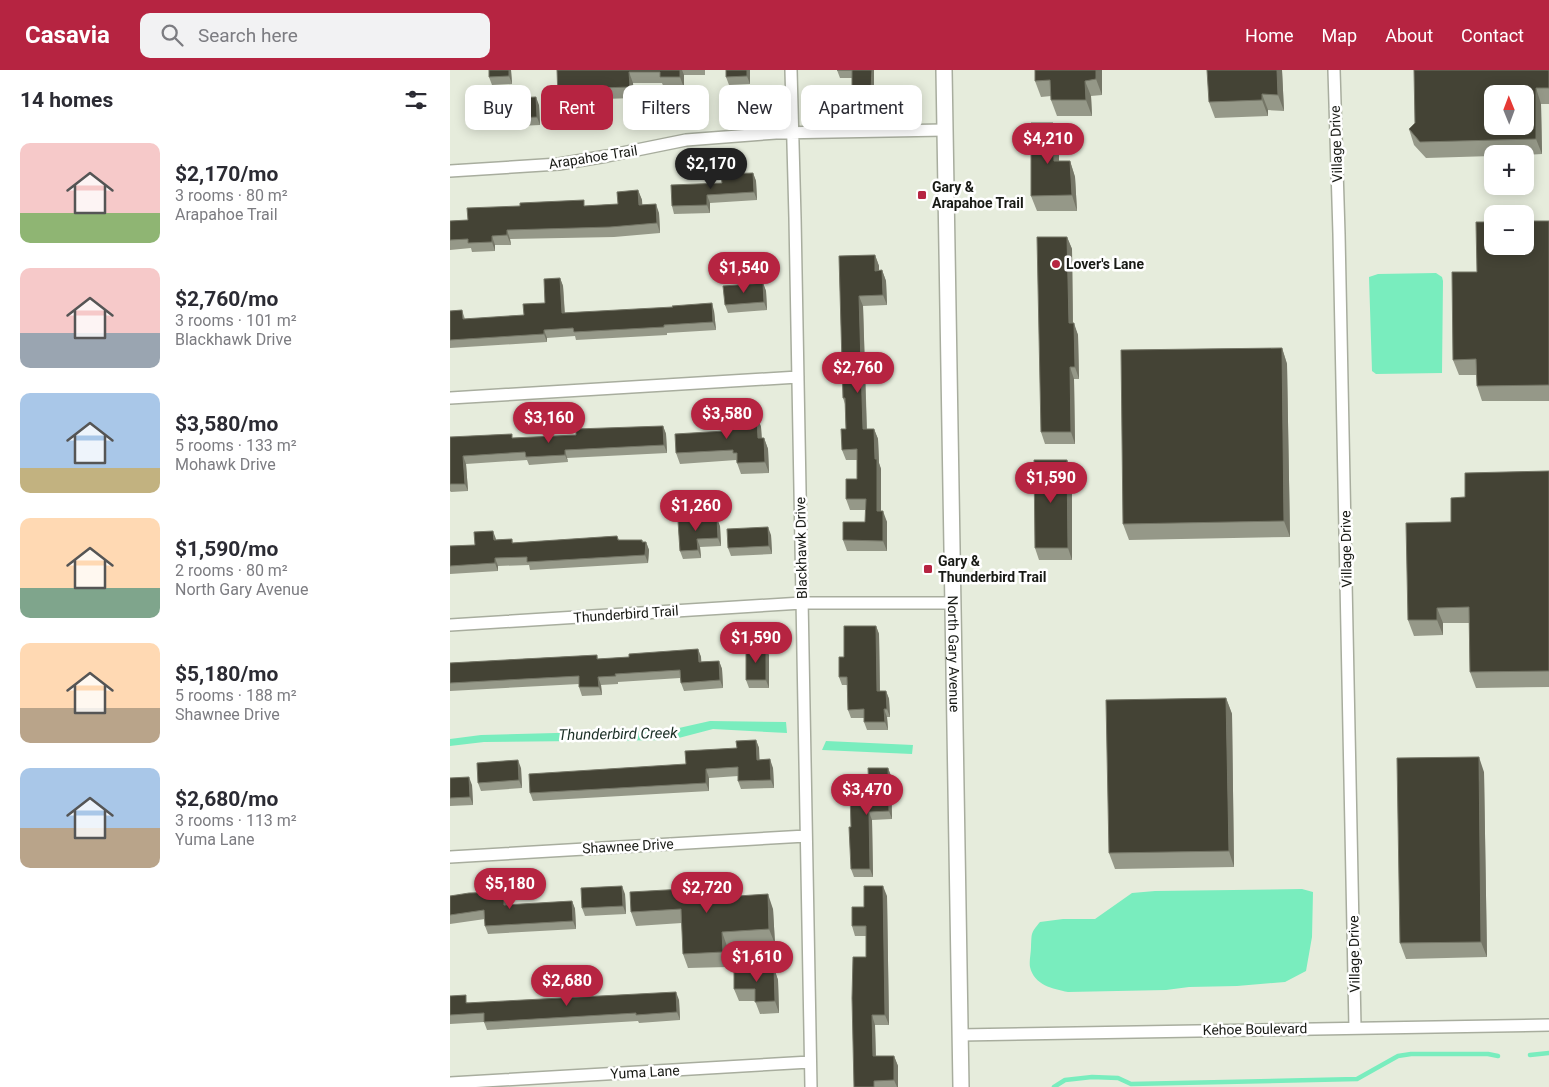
<!DOCTYPE html>
<html lang="en">
<head>
<meta charset="utf-8">
<style>
	body { margin:0; font-family:Roboto,sans-serif; background:#f2f2f3; color:#2b2b33; height:100vh; display:flex; flex-direction:column; font-size:19px; white-space:nowrap }
	* { box-sizing:border-box; margin:0 }
	p { font-size:16px; color:#7c7c81 }
	.icon { flex:none; width:28px; height:28px; fill:none; stroke:currentColor; stroke-width:2; stroke-linecap:round; stroke-linejoin:round }
	.map { position:relative; flex:1; overflow:hidden }
	.sheet { display:flex; flex-direction:column; background:#fff; width:450px }
	.sheet>* { flex:none }
	.hud { position:absolute; left:15px; top:15px; width:475px; height:45px; display:flex; gap:10px }
	.needle { width:32px; rotate:359deg }
	.buttons { position:absolute; left:1034px; top:15px; display:grid; gap:10px }
	.buttons a { display:grid; place-items:center; width:50px; height:50px; border-radius:10px; background:#fff; box-shadow:0 2px 12px #0003; font-size:25px }
	.price { position:absolute; translate:-50% -42px; padding:0 11px; border-radius:18px; background:#b62441; color:#fff; font-size:16px; line-height:32px; filter:drop-shadow(0 1px 2px #0008) }
	.price::after { content:''; position:absolute; left:50%; top:30px; width:15px; height:11px; margin-left:-8px; background:inherit; clip-path:polygon(0 0,100% 0,50% 100%) }
	.price.current { background:#222; color:#fff }
	ul { padding:0; list-style:none }
	li { display:flex; align-items:center; gap:15px; height:125px; padding:0 20px }
	li span { display:grid; place-items:center; flex:none; width:140px; height:100px; border-radius:10px; color:#555 }
	li>.icon { margin-inline-start:auto }
	span .icon { width:60px; height:60px; fill:#fffc; stroke-width:1 }
	li b { font-size:21px }
	h2 { display:flex; justify-content:space-between; align-items:center; height:60px; padding:0 20px; font-size:21px }
	.chip { padding:0 18px; border-radius:10px; background:#fff; box-shadow:0 2px 12px #0003; font-size:18px; line-height:45px }
	.chip.current { background:#b62441; color:#fff }
	header { display:flex; align-items:center; gap:30px; box-sizing:border-box; height:70px; padding:0 25px; background:#b62441; color:#fff }
	header strong { font-size:24px }
	nav { display:flex; gap:28px; margin-inline-start:auto; font-size:18px }
	.search { width:350px; height:45px; background:#f2f2f3; display:flex; align-items:center; gap:12px; box-sizing:border-box; padding:0 18px; border-radius:10px; color:#7c7c81; font-size:19px }
	main { display:flex; flex:1; min-height:0 }
	.map>svg:first-child { display:block }
</style>
</head>
<body>
<header>
<strong>Casavia</strong>
<div class="search"><svg class="icon" aria-label="search" viewBox="0 0 24 24"><circle cx="10" cy="10" r="6"/><path d="M15 15l6 6"/></svg>Search here</div>
<nav><a>Home</a><a>Map</a><a>About</a><a>Contact</a></nav>
</header>
<main>
<section class="sheet">
<h2>14 homes<svg class="icon" aria-label="filters" viewBox="0 0 24 24"><path d="M4 7h16M4 17h16"/><circle cx="9" cy="7" r="2"/><circle cx="15" cy="17" r="2"/></svg></h2>
<ul>
<li><span style="background:linear-gradient(#f6c9c9 70%,#8fb573 0)"><svg class="icon" aria-label="home" viewBox="0 0 24 24"><path d="M3 11l9-7 9 7M6 9v11h12V9"/></svg></span><div><b>$2,170/mo</b><p>3 rooms · 80 m²</p><p>Arapahoe Trail</p></div></li>
<li><span style="background:linear-gradient(#f6c9c9 65%,#9aa5b1 0)"><svg class="icon" aria-label="home" viewBox="0 0 24 24"><path d="M3 11l9-7 9 7M6 9v11h12V9"/></svg></span><div><b>$2,760/mo</b><p>3 rooms · 101 m²</p><p>Blackhawk Drive</p></div></li>
<li><span style="background:linear-gradient(#a9c7e8 75%,#c2b280 0)"><svg class="icon" aria-label="home" viewBox="0 0 24 24"><path d="M3 11l9-7 9 7M6 9v11h12V9"/></svg></span><div><b>$3,580/mo</b><p>5 rooms · 133 m²</p><p>Mohawk Drive</p></div></li>
<li><span style="background:linear-gradient(#ffd9b3 70%,#7fa58c 0)"><svg class="icon" aria-label="home" viewBox="0 0 24 24"><path d="M3 11l9-7 9 7M6 9v11h12V9"/></svg></span><div><b>$1,590/mo</b><p>2 rooms · 80 m²</p><p>North Gary Avenue</p></div></li>
<li><span style="background:linear-gradient(#ffd9b3 65%,#b9a48a 0)"><svg class="icon" aria-label="home" viewBox="0 0 24 24"><path d="M3 11l9-7 9 7M6 9v11h12V9"/></svg></span><div><b>$5,180/mo</b><p>5 rooms · 188 m²</p><p>Shawnee Drive</p></div></li>
<li><span style="background:linear-gradient(#a9c7e8 60%,#b9a48a 0)"><svg class="icon" aria-label="home" viewBox="0 0 24 24"><path d="M3 11l9-7 9 7M6 9v11h12V9"/></svg></span><div><b>$2,680/mo</b><p>3 rooms · 113 m²</p><p>Yuma Lane</p></div></li>
</ul>
</section>
<div class="map">
<svg width="1099" height="1017" viewBox="0 0 1099 1017">
	<rect width="100%" height="100%" fill="#e6ecdc"/>
	<path fill="#79edbe" d="M986,203L992,207L993,211L992,303L926,304L922,301L919,207L928,204Z
		M260,651L336,652L337,663L263,659L221,670L34,672L0,676V669L31,665L220,660Z
		M376,671L463,675L462,684L372,680Z
		M852,819L863,822L862,867L856,901L835,912L787,916L739,917L716,920L618,922C603,919 584,915 580,897C579,891 581,883 581,877C582,863 580,864 590,852L613,849H645L682,823L705,821Z"/>
	<g fill="none" stroke-linecap="round" stroke-linejoin="round">
		<path stroke="#79edbe" stroke-width="4.5" d="M1080,985L1099,983
			M604,1017L615,1010L642,1007L668,1008L681,1014L907,1009L948,986L961,984H1038L1048,986"/>
		<g stroke="#a8ad9e" stroke-width="14">
			<path id="minor" d="M341,0L345,148L361,1017
				M884,0L889,164L905,958
				M0,101L109,94L157,86L236,70L326,63L495,60
				M0,328L348,307
				M0,555L352,533H503
				M0,787L356,766
				M510,965L1099,955
				M0,1013L360,992"/>
		</g>
		<g stroke="#a8ad9e" stroke-width="18">
			<g id="tertiary">
				<path id="s1" d="M494,0L511,1017"/>
			</g>
		</g>
		<use href="#minor" stroke="#fff" stroke-width="11"/>
		<use href="#tertiary" stroke="#fff" stroke-width="15"/>
	</g>
	<path fill="#959888" d="M61,0L62,14L42,15L39,7Z
		M107,0H255V5H234V18H214L212,13H183L184,28L154,29L155,34L112,38L108,27Z
		M276,0H300V14L279,15L276,7Z
		M387,0H424V27H405L402,19V8H390Z
		M652,0V25L641,26L642,46H607L601,30V26L591,27L585,11Z
		M832,0L834,41L818,40V46L765,48L759,32Z
		M1099,0V34H1091L1092,84L1075,85V84H1042V86L976,88L964,75L959,59L965,53Z
		M89,35L90,55L46,57L43,49Z
		M603,53L609,68V91H620L625,107L627,141H587L581,126Z
		M303,103L306,111L307,130L260,133V143L224,144L222,136L272,113Z
		M188,120L192,130V135L209,143L210,163L164,167L60,169L61,175H45V181L22,182L21,178L0,180V151L18,150L136,136L168,134Z
		M1099,151V331H1032L1027,316V305H1009L1003,290L1027,202Z
		M617,167L622,179L623,253L628,265L629,309H624L625,374H595L591,362Z
		M425,185L429,196V201L432,200L436,211L437,235L413,236L417,359H424L428,369L429,393L431,399V441L437,452V481H397L393,470L415,452L416,440H400L396,429L407,409V390H396L392,380L396,359L395,334L393,328L389,186Z
		M110,208L113,216L115,243L264,241L266,260L217,263V265L126,270L125,266L97,268V272L0,278V241L12,240L15,249L74,245L95,233Z
		M313,213L316,221L317,240L278,243L275,235Z
		M832,278L837,294L840,467L679,470L673,454Z
		M307,346L311,357L312,368H314L318,379L319,403L291,404L286,390L230,394L226,383Z
		M213,356L216,364L217,383L117,388L118,392L79,395L77,390L16,394L18,421L1,422L0,421V367L64,368L126,365Z
		M617,390L622,402V490H589L585,478Z
		M1099,401V617L1026,618L1020,602L1019,553H993V565L964,566L958,550L1001,452L1015,427Z
		M228,451L270,456L271,476L250,477L251,488L233,489L230,481Z
		M321,465L322,484L281,486L278,478Z
		M167,466L169,470H192L193,472H196L199,480L198,493L80,500L79,495L48,496V501L0,504V476L25,475L46,470L62,469L63,473Z
		M426,556L429,564L430,621H436L439,629L440,647H437L438,660H417L414,652V648H401L398,640L397,615H392L389,607L394,587Z
		M248,579L251,587V592L269,591L272,599L273,618L234,621L231,613L230,608L168,612V614L151,615L152,625L132,626L129,617V614L0,621V593L147,585L148,589L179,587Z
		M319,585V618H299L296,610Z
		M776,628L782,644L784,797L665,799L659,783Z
		M306,670L309,678V690L323,698L324,718L291,719L288,711V706L259,708V721L83,731L80,723L236,694L287,678Z
		M71,698L72,718L31,721L28,713Z
		M438,698L441,706L442,749L422,750L423,807H404L401,799V757L419,722Z
		M1034,702L1037,887L956,889L950,873Z
		M0,708L22,715L23,735L0,736Z
		M288,816L291,826L323,839L325,874L277,876L278,897L238,898L233,884L232,853L186,856L181,842Z
		M54,822L56,831L57,835L122,831L125,839L126,859L38,864L35,856V849L0,854V826Z
		M175,824L176,844L135,846L132,838Z
		M437,826L439,955H425L426,986H444L448,996V1017H404L416,887V866H405L402,856L414,837Z
		M324,898L328,910L329,943L310,944L305,931H289L284,919Z
		M0,926L19,933L229,930L230,950L189,953L188,951L37,960L34,952L0,954Z"/>
	<path fill="#757667" d="M59,0H61L62,14L59,6Z
		M230,0H232L234,5V18L230,7Z
		M297,0H300V14L297,6Z
		M422,0H424V27L421,19Z
		M646,0H652V25L646,9Z
		M827,0H832L834,41L828,25Z
		M179,2L183,13L184,28L180,17Z
		M635,11L641,26L642,46L636,30Z
		M1086,18L1091,34L1092,84L1086,69Z
		M812,24L818,40V46L812,30Z
		M86,27L89,35L90,55L87,47Z
		M603,53L609,68V107L604,91Z
		M620,91L625,107L627,141L622,125Z
		M303,103L306,111L307,130L304,122Z
		M188,120L192,130L193,144L189,135Z
		M257,125L260,133V143L257,135Z
		M206,134L209,143L210,163L207,153Z
		M57,160L60,169L61,175L57,165Z
		M42,166L45,175V181L42,172Z
		M617,167L622,179L623,265L619,253Z
		M425,185L429,196V212L425,201Z
		M432,200L436,211L437,235L433,225Z
		M110,208L113,216L115,251L112,243Z
		M313,213L316,221L317,240L314,232Z
		M409,226L413,236L417,370L413,359Z
		M262,233L264,241L266,260L263,252Z
		M624,253L628,265L629,309L625,297Z
		M94,260L97,268V272L94,264Z
		M832,278L837,294L840,467L834,451Z
		M620,297L624,309L625,374L621,362Z
		M307,346L311,357L312,379L308,368Z
		M213,356L216,364L217,383L214,375Z
		M424,359L428,369L429,393L431,399V452L427,441Z
		M314,368L318,379L319,403L315,392Z
		M115,380L118,392L115,385Z
		M13,386L16,394L18,421L15,414Z
		M617,390L622,402V490L618,478Z
		M433,441L437,452V481L433,471Z
		M267,448L270,456L271,476L268,468Z
		M318,457L321,465L322,484L319,476Z
		M43,461L46,469V478L44,470Z
		M247,469L250,477L251,488L248,480Z
		M196,472L199,480L198,493L195,485Z
		M45,488L48,496V501L45,493Z
		M987,538L993,553V565L987,550Z
		M426,556L429,564L430,629L427,621Z
		M316,577L319,585V618L316,610Z
		M248,579L251,587L252,600L249,592Z
		M269,591L272,599L273,618L270,610Z
		M148,607L151,615L152,625L149,617Z
		M436,621L439,629L440,647L437,639Z
		M776,628L782,644L784,797L779,781Z
		M434,639L437,647L438,660L435,652Z
		M306,670L309,678L310,698L307,690Z
		M1029,687L1034,702L1037,887L1031,872Z
		M320,689L323,698L324,718L321,710Z
		M68,690L71,698L72,718L69,710Z
		M438,698L441,706L442,749L439,741Z
		M256,699L259,708V721L256,713Z
		M19,707L22,715L23,735L20,727Z
		M419,742L422,750L423,807L420,799Z
		M172,816L175,824L176,844L173,836Z
		M288,816L293,831L288,826Z
		M433,816L437,826L439,955L435,945Z
		M54,822L56,831L57,843L54,835Z
		M318,824L323,839L325,874L319,859Z
		M122,831L125,839L126,859L123,851Z
		M272,862L277,876L278,897L273,882Z
		M324,898L328,910L329,943L325,931Z
		M226,922L229,930L230,950L227,942Z
		M422,945L425,955L426,996L423,986Z
		M444,986L448,996V1017H447L444,1010Z"/>
	<path fill="#444335" stroke="#757667" fill-rule="evenodd" d="M39,0H59V6L39,7Z
		M107,0H230V7H210V2H179L180,17L150,18L151,23L108,27Z
		M276,0H297V6L276,7Z
		M387,0H422L421,19H402V0Z
		M585,0H646V9L635,11L636,30H601L600,10L585,11Z
		M757,0H827L828,25L812,24V30L759,32Z
		M964,0H1099V18H1086V69L970,72L959,59L965,53ZM1042,24H1075V56H1042Z
		M86,27L87,47L43,49L42,29Z
		M581,53H603L604,91H620L622,125L581,126Z
		M303,103L304,122L257,125V135L222,136L221,115L272,113L271,104Z
		M188,120L189,135L206,134L207,153L160,157L57,160V165L42,166V172L18,173V169L0,170V151L18,150L17,138L70,136V133L134,130V136L168,134L167,122Z
		M1075,151H1099V315L1027,316L1026,289L1003,290L1002,202H1027L1026,152H1042V176H1075Z
		M587,167H617L619,253H624L625,297H620L621,362H591Z
		M425,185V201L432,200L433,225L409,226L412,327L413,359H424L425,389H427V441H433V471L393,470V452H415L416,429H396V409H407V379L392,380L391,359H396L395,328H393L389,186Z
		M110,208L112,243L223,237L222,236L262,233L263,252L214,255V257L124,262L123,258L94,260V264L0,270V241L12,240L13,249L74,245L73,234L95,233L94,209Z
		M313,213L314,232L275,235L273,216Z
		M832,278L834,451L673,454L671,280Z
		M307,346L308,368H314L315,392L287,393V383H283V380L226,383L225,364L275,361L274,348Z
		M213,356L214,375L115,380V385L76,387L75,382L13,386L15,414H0V367L62,364V368L126,365V359Z
		M584,390H617L618,478H585Z
		M1099,401V601L1020,602L1019,537L987,538V550H958L956,453L1001,452V428L1015,427V403Z
		M267,448L268,468L247,469L248,480L230,481L228,451Z
		M318,457L319,476L278,478L277,459Z
		M43,461L44,470L62,469V473L167,466L168,470H192V472H196L195,485L77,492V487L45,488V493L0,496V476L25,475L24,462Z
		M394,556H426L427,621H436L437,639H434L435,652H414V639L398,640L397,607H389V587H394Z
		M296,577H316V610H296Z
		M248,579L249,592L269,591L270,610L231,613L230,600L165,604L166,606L148,607L149,617H129V606L0,613V593L147,585V589L179,587V584Z
		M776,628L779,781L659,783L656,630Z
		M306,670L307,690L320,689L321,710L288,711V697L256,699V713L80,723L79,704L236,694L235,681L287,678L286,671Z
		M1029,687L1031,872L950,873L947,688Z
		M68,690L69,710L28,713L27,693Z
		M418,698H438L439,741L419,742L420,799H401L399,757H401L400,723L419,722Z
		M19,707L20,727L0,728V708Z
		M172,816L173,836L132,838L131,818Z
		M288,816V826L318,824L319,859L272,862L273,882L233,884L231,839L181,842L180,822Z
		M414,816H433L435,945H422L423,986H444V1010L424,1011V1017H404L402,928L403,887H416V856H402V837H414Z
		M54,822V835L122,831L123,851L35,856L34,840L0,845V826L19,823Z
		M324,898L325,931L305,932V919H284V900Z
		M226,922L227,942L186,945V943L34,952V943L0,945V926L16,925V933Z"/>
	<g fill="#b62441" stroke="#fff" stroke-width="2">
		<rect x="467" y="120" width="10" height="10" rx="2.5"/>
		<circle cx="606" cy="194" r="5"/>
		<rect x="473" y="494" width="10" height="10" rx="2.5"/>
	</g>
	<g text-anchor="middle" stroke-width="5" stroke-linejoin="round" paint-order="stroke">
		<g font-size="14" fill="#181a15" stroke="#fff">
			<text transform="translate(886 74) rotate(-92)" y="5">Village Drive</text>
			<text transform="translate(143 87) rotate(-9)" y="5">Arapahoe Trail</text>
			<text transform="translate(351 478) rotate(-91)" y="5">Blackhawk Drive</text>
			<text transform="translate(896 479) rotate(-91)" y="5">Village Drive</text>
			<text transform="translate(176 544) rotate(-4)" y="5">Thunderbird Trail</text>
			<text dy="5" stroke="none"><textPath href="#s1" startOffset="584">North Gary Avenue</textPath></text>
			<text transform="translate(178 776) rotate(-3)" y="5">Shawnee Drive</text>
			<text transform="translate(904 884) rotate(-91)" y="5">Village Drive</text>
			<text transform="translate(805 959) rotate(-1)" y="5">Kehoe Boulevard</text>
			<text transform="translate(195 1002) rotate(-3)" y="5">Yuma Lane</text>
		</g>
		<g font-size="14" font-weight="bold" fill="#181a15" stroke="#fff" text-anchor="start">
			<text x="482" y="122">Gary &amp;<tspan x="482" dy="16">Arapahoe Trail</tspan></text>
			<text x="616" y="199">Lover's Lane</text>
			<text x="488" y="496">Gary &amp;<tspan x="488" dy="16">Thunderbird Trail</tspan></text>
		</g>
		<g font-size="15" font-style="italic" fill="#1a2e25" stroke="#fff">
			<text transform="translate(168 664) rotate(-1)" y="5">Thunderbird Creek</text>
		</g>
	</g>
</svg>
<div class="buttons">
<a><svg class="needle" viewBox="-14 -14 28 28"><path d="M0-13l5 13h-10z" fill="#e53935"/><path d="M0 13l5-13h-10z" fill="#7c7c81"/></svg></a>
<a>+</a>
<a>−</a>
</div>
<b class="price" style="left:598px;top:95px">$4,210</b>
<b class="price current" style="left:261px;top:120px">$2,170</b>
<b class="price" style="left:294px;top:224px">$1,540</b>
<b class="price" style="left:408px;top:324px">$2,760</b>
<b class="price" style="left:277px;top:370px">$3,580</b>
<b class="price" style="left:99px;top:374px">$3,160</b>
<b class="price" style="left:601px;top:434px">$1,590</b>
<b class="price" style="left:246px;top:462px">$1,260</b>
<b class="price" style="left:306px;top:594px">$1,590</b>
<b class="price" style="left:417px;top:746px">$3,470</b>
<b class="price" style="left:60px;top:840px">$5,180</b>
<b class="price" style="left:257px;top:844px">$2,720</b>
<b class="price" style="left:307px;top:913px">$1,610</b>
<b class="price" style="left:117px;top:937px">$2,680</b>
<div class="hud">
<a class="chip">Buy</a>
<a class="chip current">Rent</a>
<a class="chip">Filters</a>
<a class="chip">New</a>
<a class="chip">Apartment</a>
</div>
</div>
</main>
</body>
</html>
